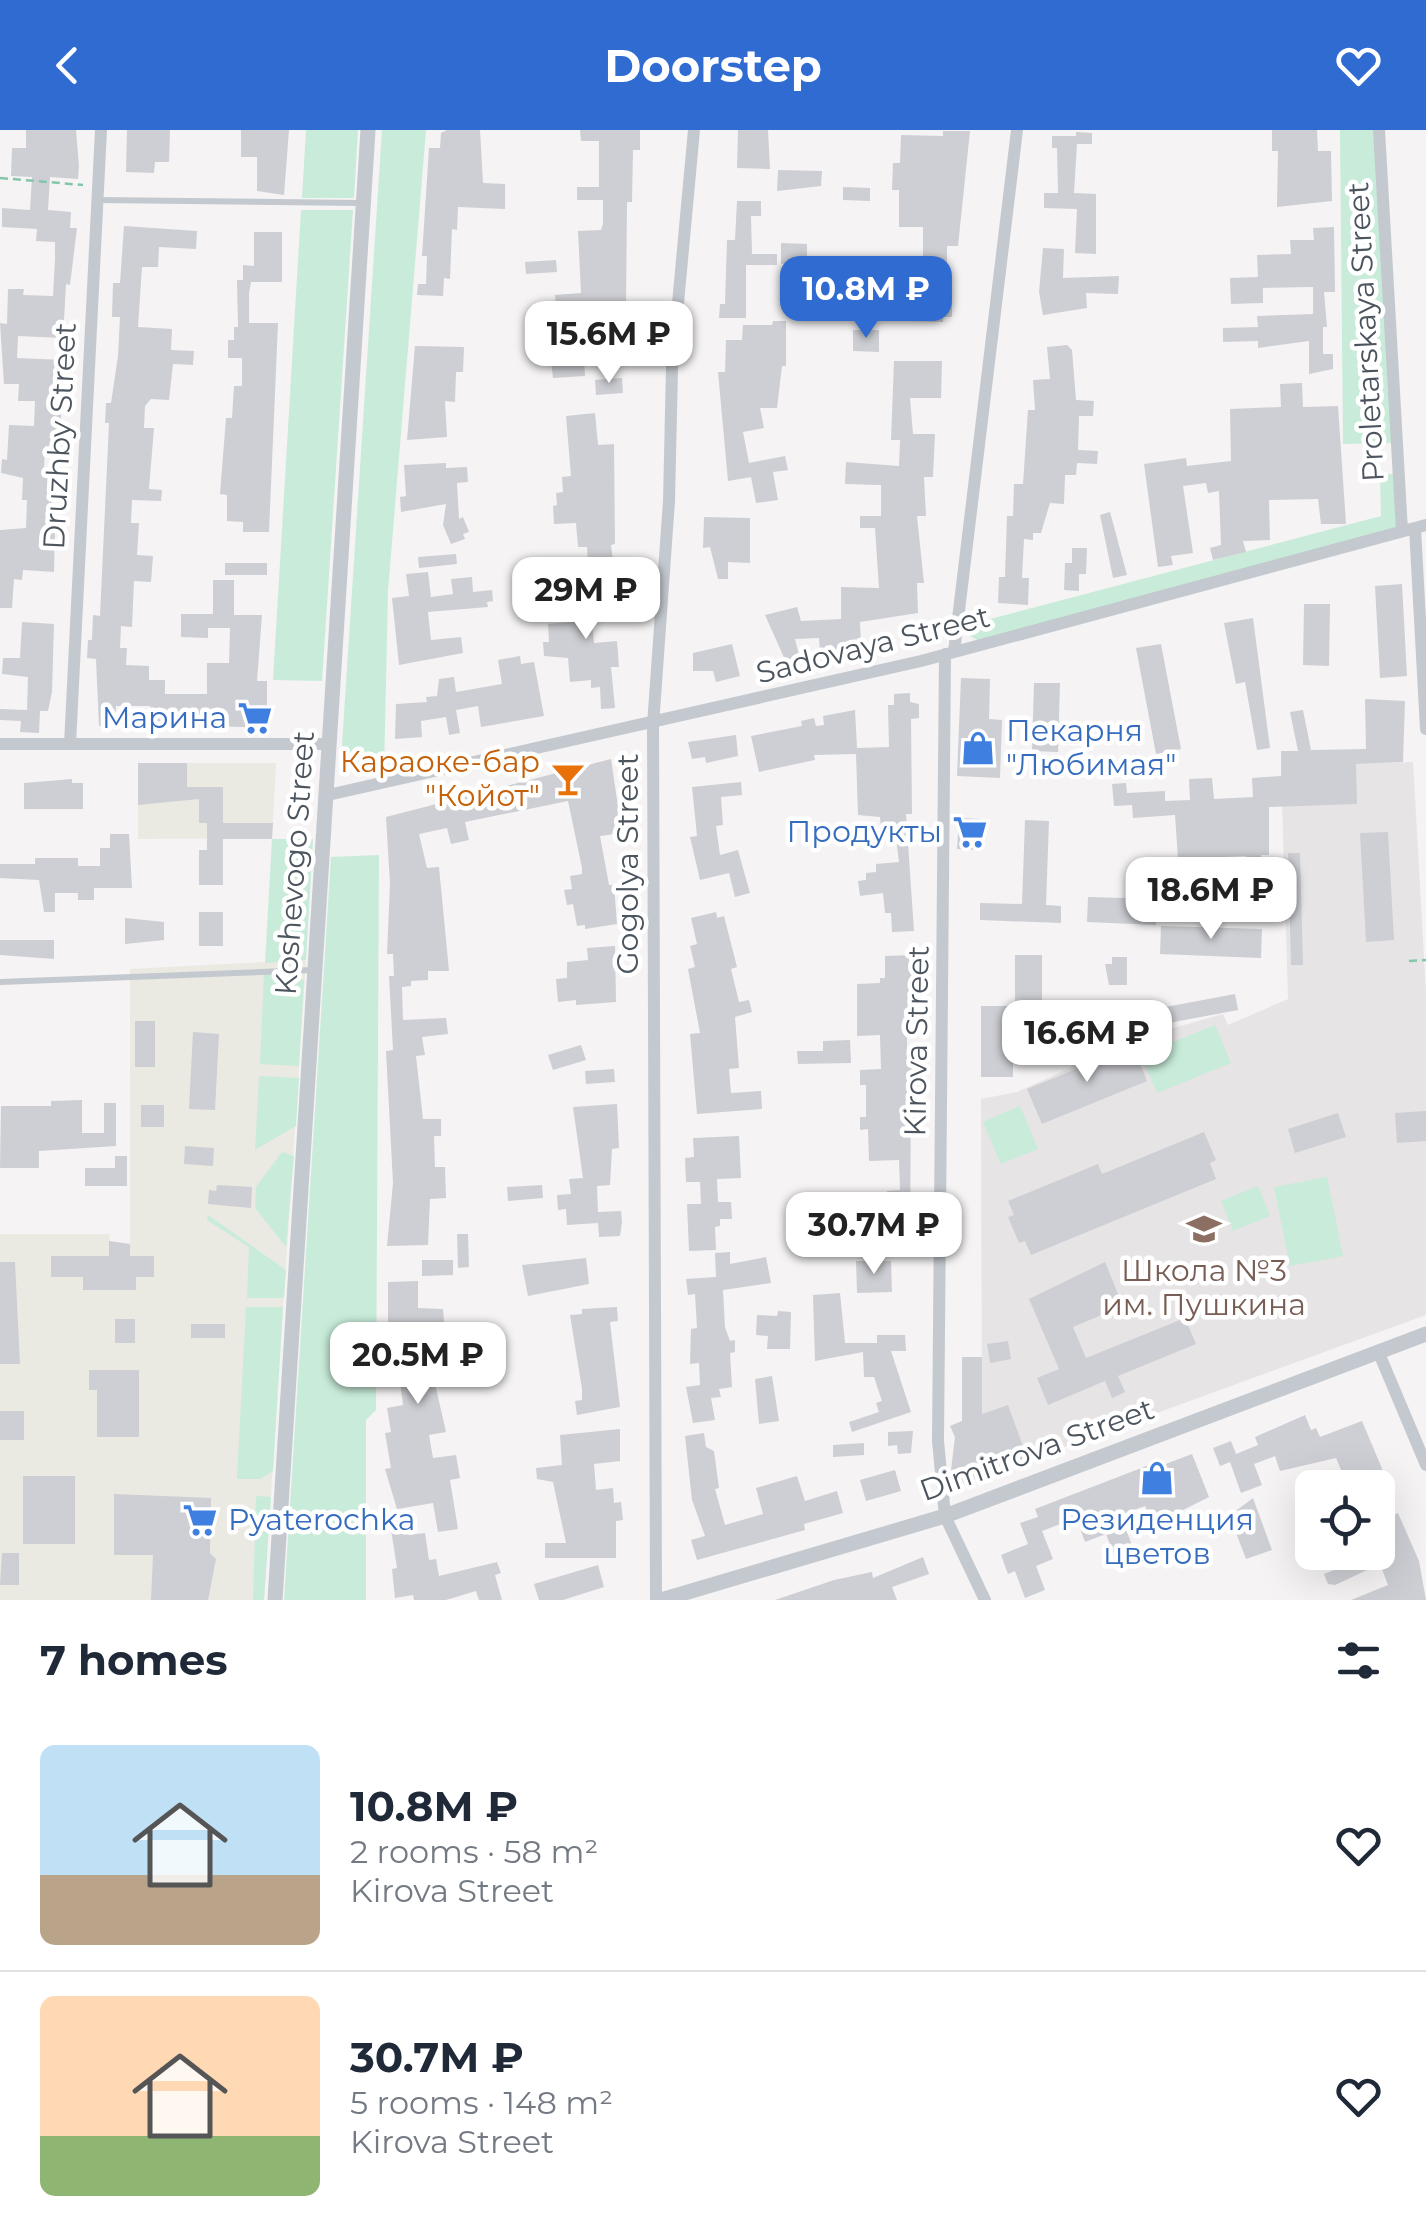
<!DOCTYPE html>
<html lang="en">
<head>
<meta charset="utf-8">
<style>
	body { margin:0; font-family:Montserrat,sans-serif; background:#f2f2f3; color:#1f2937; height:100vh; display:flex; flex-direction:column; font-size:38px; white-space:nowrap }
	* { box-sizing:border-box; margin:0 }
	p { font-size:32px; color:#747a83 }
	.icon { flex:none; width:55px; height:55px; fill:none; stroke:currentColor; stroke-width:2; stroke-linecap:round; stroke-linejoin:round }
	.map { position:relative; height:1470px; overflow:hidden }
	.panel { display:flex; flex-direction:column; background:#fff; flex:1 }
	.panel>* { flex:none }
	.buttons { position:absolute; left:1295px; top:1340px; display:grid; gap:20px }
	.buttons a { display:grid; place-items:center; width:100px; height:100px; border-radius:15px; background:#fff; box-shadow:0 10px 40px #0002; font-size:50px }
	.price { position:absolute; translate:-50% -85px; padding:0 22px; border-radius:20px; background:#fff; color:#222; font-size:32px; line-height:65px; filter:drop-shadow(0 2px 5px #0008) }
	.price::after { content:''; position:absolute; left:50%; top:60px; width:30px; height:22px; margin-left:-15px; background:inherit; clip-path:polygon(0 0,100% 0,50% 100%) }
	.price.active { background:#306bd2; color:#fff }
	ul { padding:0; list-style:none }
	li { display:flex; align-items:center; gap:30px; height:250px; padding:0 40px }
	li+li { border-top:2px solid #e0e1e3 }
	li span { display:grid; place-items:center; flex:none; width:280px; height:200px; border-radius:15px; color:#555 }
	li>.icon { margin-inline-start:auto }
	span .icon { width:120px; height:120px; fill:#fffc; stroke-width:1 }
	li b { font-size:42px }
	h2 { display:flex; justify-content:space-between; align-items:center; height:120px; padding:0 40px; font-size:42px }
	header { display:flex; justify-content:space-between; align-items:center; height:130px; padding:0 40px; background:#306bd2; color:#fff; font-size:45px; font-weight:700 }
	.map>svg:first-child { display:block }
</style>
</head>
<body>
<header><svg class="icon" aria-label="back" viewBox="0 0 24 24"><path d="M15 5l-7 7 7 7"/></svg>Doorstep<svg class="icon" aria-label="heart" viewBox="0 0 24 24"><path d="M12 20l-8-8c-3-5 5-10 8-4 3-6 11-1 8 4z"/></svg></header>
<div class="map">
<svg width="1426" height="1470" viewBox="0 0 1426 1470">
	<rect width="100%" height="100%" fill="#f5f3f3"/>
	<path fill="#eae9e2" d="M138,633H276L272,708L138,709Z
		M306,830L264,1470H0V1104H109L110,1111L130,1114V839Z"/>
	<path fill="#e6e4e4" d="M1413,632L1426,863V1185L1028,1330L982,1284L981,969L1017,962L1134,909L1223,884L1228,895L1288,869L1281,636Z"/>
	<path fill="#c8ecd9" d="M306,0H358L354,68H302Z
		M382,0H426L388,461L384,642L351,632L342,615Z
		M1340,0H1374L1392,313L1343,314Z
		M301,80H353L322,551L273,550Z
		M1394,344L1397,399L979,511L970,506L968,495L1381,386L1380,345Z
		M272,709H313L306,830L265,833Z
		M379,725L376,1280L366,1290V1470H284L331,727Z
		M264,843L304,850L299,936L260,934Z
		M1215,895L1231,933L1157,963L1141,925Z
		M259,946L299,948L296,996L255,1020Z
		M1020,976L1038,1019L1001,1034L983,992Z
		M282,1022L294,1026L286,1117L255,1078L256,1057Z
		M1327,1047L1343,1126L1290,1136L1274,1057Z
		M1258,1056L1270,1086L1233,1101L1221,1071Z
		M208,1085L286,1140L284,1168H247L249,1117L207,1090Z
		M246,1177H283L273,1341L260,1349H237Z
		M256,1366L271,1367L264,1470H253Z"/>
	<path fill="#cecfd4" d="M26,0H76L79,36L78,49L50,47L48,80L71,82L70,98H77L70,155L66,154L63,208L18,206L17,228L63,230L60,317L45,316L44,340L56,341L48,399H55L54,442L23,440L22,450L14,449L12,478H0V400L26,398L27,370H22L23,348L1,343L2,329L7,330L9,295L34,296L35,271H18L19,254H4L0,193L7,194L8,159H24L23,165L53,166L55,129V112L36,111L37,99L2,97V78L30,80L32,47L11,46L12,18H26Z
		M127,0H170L169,32H155L154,43L126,42Z
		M241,0H289L284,65L257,61V27H241Z
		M447,0H480L483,53L505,54V79L458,77L457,100L452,99L450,149L444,148L443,166L417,165L418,154H426L427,126H422L429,18H440L441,3Z
		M580,0H640V20H633L632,72H627L626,175L600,176L601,195L589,196L587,177L556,180L555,165L581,163L578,101L601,100L603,94V70H577V57H599V11H581Z
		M738,0H768L770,39L737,38Z
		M1272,0H1317L1318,21H1331L1332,71L1277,77L1278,21H1272Z
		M943,1H970L958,116H947V142H937V165H952V187H943V192L911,191L909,146H895V130H923V97H899V60H892L893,33H900L901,5L943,6Z
		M1076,2L1092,3V14H1077L1074,63L1096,64V124L1075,123L1077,79L1044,78V63H1058L1057,18H1052V6H1076Z
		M778,40L822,41L821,56L777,61Z
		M843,57L870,58V71L843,70Z
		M737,71H761V86H751L752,124H777V135H746V188H719L720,174H725L727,110H735Z
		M124,96L197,101L196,119L159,117L158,137H142L138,197L172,199L171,220L194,221L193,235L173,234L169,270L151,269L145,276L144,298H154L149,359L162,360L161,371L132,370L131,393H139L137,425L153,426L151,452L134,451L132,497L121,496L120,518H127L126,535L149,536V550H165V564H207V533H229L230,498H208V508L181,507V484H213V450H234V485H262L257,551H267V598L150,594V576H116L115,597L99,596L96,529L87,528L88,510H92L93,485L100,486L109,293H105L106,273H111L118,226L120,187H112L113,153H120Z
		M1334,97L1335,162H1324L1327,197H1323V224H1333V239L1309,244V211L1258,218V211L1223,212V198L1258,197L1257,186L1313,184V157L1263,158V173L1231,174L1230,148L1258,147L1257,125L1291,124L1290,110H1314L1313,98Z
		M254,102H282V152H251L249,163V193H278L269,402H243V392L227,391V365L220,364L226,288H232L234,256H242V228H228V210H234V197H238L237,150H243V135L254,136Z
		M781,113L807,114V132L781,134Z
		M1043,118L1064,119L1063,148L1119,146L1118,164L1086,163L1087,178L1043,185L1039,162Z
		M556,130L557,142L526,144L525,132Z
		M773,191H786V236H782L777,278H760L764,298L743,302L749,333L785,326L788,340L773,342L778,370L756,373L751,347L728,351L718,242H725L726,210H742L743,195H772Z
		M627,197L623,224L594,226L592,199Z
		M853,200H879V222L853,221Z
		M1067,215L1072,220L1076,270L1094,271L1093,286H1079L1078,320L1098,321L1097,334L1077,333L1076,345H1065L1064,374L1050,373L1041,403H1033V410L1024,409L1022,448H1029L1028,475L998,473L999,447H1005L1007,386H1013L1014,354H1023L1028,280H1035L1033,250L1050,249L1047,217Z
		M415,216L464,217L463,242H456L455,272L445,271L447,307L407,310Z
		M584,228L585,246L553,248L551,231Z
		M894,231H942L941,268H910L913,304H935L933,347H924L926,386H917L924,453H917L918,483L860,492L861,516L820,522L819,508L795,509L800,529L786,532L765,485L797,477L801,491L841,489V457L879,458L875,398H860V386H881V355L845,354L846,332L899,336L900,310H891Z
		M622,248L623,263L596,265L595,250Z
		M1302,253L1303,277L1338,276L1346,394H1321L1318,369L1269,370L1270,410L1243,411L1246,422L1213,430L1210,418L1221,415L1219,361L1208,363L1206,353L1183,356L1193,423L1171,426L1173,435L1158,437L1144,334L1186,328L1187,336L1231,331L1230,279L1281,277L1280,254Z
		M595,283L598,315L614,314L615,414L611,415L613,430L588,432L587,417H578L576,393L554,394L553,376L557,375L556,363L563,362L562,347L571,346L566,286Z
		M446,333V338L467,337L468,352L457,353L459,389L463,387L469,402L463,404L465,409L451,414L443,395L446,374L401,382L400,367L406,366L404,335Z
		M1110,382L1127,445L1113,448L1100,385Z
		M704,387L750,388V433L728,432V449H718L710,417L703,418Z
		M1072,418H1087L1086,444H1079V461L1064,460L1065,433H1072Z
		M456,424L457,434L419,438L418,427Z
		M225,433H267V445H225Z
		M428,442L431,467L453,464L451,449L472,447L473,462L492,460L493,471L487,472L488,477L428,482L431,510L461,507L463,523L399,535L392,468L409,466L406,444Z
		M1402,454L1407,546L1380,548L1375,456Z
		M615,455L617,473L590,475L594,513L617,511L619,537H611L615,578L601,579L600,557L591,558V550L570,552L568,528L544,526L543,512H549L548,494L569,492L566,460Z
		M1304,474H1330L1329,536L1303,535Z
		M1253,488L1270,618L1257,620L1245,552L1236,554L1224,493Z
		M22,492L54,494L52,562L48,581H40L39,603L20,602L21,591L0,590V579L27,580L28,547L2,544L3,528H20Z
		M732,514L740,546L716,552L713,541H693V523Z
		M1161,514L1181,619L1156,624L1136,518Z
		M520,526L521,534L534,532L544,586L481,597L478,576L456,580L460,603L449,605L446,587L421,591L422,607L395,609L396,574L427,572L426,567L437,566L439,549L454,547L456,562L502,554L498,530Z
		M961,548L990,549L989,589L1002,590L1000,648L957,646Z
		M1034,553H1060L1058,622L1032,621Z
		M910,563V572L919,574V588L911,589L912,684H906L914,801L892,802L891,783H885L883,763L860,766L858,751L866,750V743L876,742V734L899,732L896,707L882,708L880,687L858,685L856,624L814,625L815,630L759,642L751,606L802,596L801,591L814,588L816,596L824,595L823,586L855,580L857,618L889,617L888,575H894V564Z
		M1365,569L1405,571L1403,632L1356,634L1357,674L1269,677V725H1261V765H1246V726L1178,729L1175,685L1133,688L1132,675L1114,676L1112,654L1126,653L1127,663L1165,661V671L1190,670L1189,649L1212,648L1214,669L1253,667L1252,648L1281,646V621H1298L1290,582L1303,580L1311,620L1366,619Z
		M736,605L738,626L706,633L705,627L692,629L688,612Z
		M611,629L622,703L600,706L609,755H614L617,794L585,799V795L577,796L573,774L567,775L564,760L572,759L570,746L582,744V738L568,671L465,692L469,710L451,714L447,698L419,704L427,738L439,737L449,841H428V850L411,851V856L402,857L403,890L446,888L448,904L422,907L425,925L416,926L423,989H441V1006H434L435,1037H445L446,1068L430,1069L428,1115L387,1116L393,1053L386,921L393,920L389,846H394L393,824H387L390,754L386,687Z
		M138,633H187V657H223V693H273L272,709H223V755H199V720H207V693H199V669L138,675Z
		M72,649V653H83V679H24V653Z
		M741,652L742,665L721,667L723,695L716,696L720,725L738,720L746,749L750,763L735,767L729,743L700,750L690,707L697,706L692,657Z
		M959,688L981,689L980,720L957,719Z
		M1025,690L1049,691L1046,775L1061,776V793L980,790V773L1022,774Z
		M1388,702L1394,810L1366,812L1360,703Z
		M110,704H129L132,758H94V770H78V763H55V782H44L39,750L0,748V734H35V728H78V736H100V718H110Z
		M1288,723H1300L1303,835H1291Z
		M1088,767L1157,769L1156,795L1087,792Z
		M199,782H223V816H199Z
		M716,782L717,788L724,786L737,837L731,839L739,872L749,870L752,882L735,887L739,938L729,939L731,963L761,961L762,979L697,984L690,904L700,903L688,839L695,837L690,816L697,814L691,788Z
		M125,788L164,792V810L125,814Z
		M1161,796L1262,799L1261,828L1160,824Z
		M0,810H54V829L0,825Z
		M615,816L616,872L576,875V870L558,872L556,849L567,848V832L588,830L587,818Z
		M913,825L914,904H907V934H914L915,954H911L910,1119H884L883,1101H842V1091L861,1090L860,1067L887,1066V1061L900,1060L899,1030L869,1031L868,999L860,1000V987H866V955H860V940L881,939L880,905L857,906V854L880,853V848H885V826Z
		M1015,825H1042V876H1015Z
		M1112,827H1127V855H1109L1105,834H1112Z
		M1235,864L1238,880L1142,898L1139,882Z
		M981,876H1013V947H981Z
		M135,891H155V937H135Z
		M1094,894V907L1046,909V896Z
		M193,902L219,904L215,980L189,979Z
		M850,910L851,933L798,934L797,921H823V911Z
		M581,915L586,930L553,940L548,925Z
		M1133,916L1147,951L1042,994L1027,959Z
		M614,939L615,952L586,954L585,941Z
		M82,970V1003H104V973H116V1016L39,1021V1038H0L1,976H51V971Z
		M617,974L619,1018L612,1019L610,1055L597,1056L598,1082L621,1081L622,1092L620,1106L599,1107L598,1093L567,1095L566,1079L558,1080L557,1065L571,1064L569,1049L583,1048L573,977Z
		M141,975H164V997H141Z
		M1426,981V1011L1397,1013L1395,983Z
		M1338,983L1346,1007L1295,1023L1288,999Z
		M1204,1002L1216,1030L1210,1033L1216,1049L1031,1125L1025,1111L1019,1113L1008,1087L1014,1085L1008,1071L1098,1034L1102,1044Z
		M739,1006L741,1048L717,1049L718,1072H731L732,1089H720V1096L715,1097L716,1120L689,1121L687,1074H701L700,1052H686L685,1028L694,1027L693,1008Z
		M185,1016L214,1018L213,1036L184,1034Z
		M115,1026H127V1056H85V1038H115Z
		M217,1055L252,1057L251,1078L208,1074L209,1060L216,1061Z
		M542,1055L543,1068L508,1071L507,1057Z
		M457,1104H468L469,1137L458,1138Z
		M109,1111L130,1114V1126H154V1147H136V1160H83V1147H51V1126H109Z
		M730,1122V1134L766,1127L771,1153L723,1160L725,1197L730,1211L735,1210V1222L730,1223L732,1257L719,1259L721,1267L711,1268L715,1290L693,1293L686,1257L700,1255L699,1233L690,1234L691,1199L697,1198L695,1164L688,1165L686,1149L716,1147L715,1123Z
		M586,1128L589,1154L528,1166L522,1135Z
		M422,1130H453V1145L422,1146Z
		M856,1131H891L892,1162L857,1163Z
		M0,1132H15L20,1234H0Z
		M1105,1132L1123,1176L1073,1197L1086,1228L1185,1188L1196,1214L1118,1246L1125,1262L1119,1265L1112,1268L1105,1251L1048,1275L1037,1248L1059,1239L1029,1169Z
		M418,1151V1178L443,1179L448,1242L433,1245L446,1302L429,1305L433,1328L456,1325L460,1348L450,1350L458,1399L438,1402L433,1373L397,1379L385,1339L391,1338L385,1303L391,1302L387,1278L403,1275L397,1229H388V1152Z
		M840,1163L845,1213H877V1205H905L906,1221H891L911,1282L852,1302L849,1292L879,1282L876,1273L882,1271L874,1247H864L863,1222L815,1231L813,1165Z
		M617,1177L618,1191L610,1192L620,1277L577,1285L575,1271L582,1270V1259L570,1185L582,1184V1179Z
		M778,1181L791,1182L790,1219H767L768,1206L756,1205L757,1185L777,1186Z
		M115,1189H135V1213H115Z
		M191,1194H225V1208H191Z
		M1008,1211L1011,1229L990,1233L987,1214Z
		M962,1227H982V1284L1008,1275L1028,1330L957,1356L951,1340L955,1307L950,1296L962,1291Z
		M89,1240H139V1307H97V1260H89Z
		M772,1246L779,1291L759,1294L755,1249Z
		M0,1281H24V1310H0Z
		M1305,1285L1311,1300L1316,1298L1320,1307L1362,1291L1391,1360L1378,1365V1358H1360L1355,1345L1345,1349L1336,1328L1280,1341L1275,1326L1254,1334L1262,1355L1241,1363L1230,1332L1220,1336L1213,1318L1231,1311L1236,1324L1258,1315L1255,1307Z
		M620,1299V1331L594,1334L596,1360L613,1358L614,1373L621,1372L623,1390L616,1391V1428H545V1413H566L553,1352L537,1349L536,1338L562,1335L560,1305Z
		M913,1301L911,1323L898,1324L897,1315L888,1316V1302Z
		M704,1303L706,1317L714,1321L719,1358L715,1359L725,1395L763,1384L756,1358L797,1346L805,1371L837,1361L843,1383L804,1394L805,1400L697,1430L691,1410L705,1406L692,1370L685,1306Z
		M864,1313V1325L833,1327V1315Z
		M1192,1324L1209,1367L1153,1395L1145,1376L1120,1385L1135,1422L1116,1430L1106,1404L1085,1412L1076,1388L1042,1401L1053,1429L1036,1436L1045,1460L1025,1468L1015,1441L1008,1444L1001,1425L1028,1414L1020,1393L1038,1387L1035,1379L1162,1330L1163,1335Z
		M895,1340L901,1361L866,1371L860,1350Z
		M23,1346H75V1414H23Z
		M114,1364L211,1368L210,1423L216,1429L208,1470H151L153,1425H114Z
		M1253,1368L1272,1420L1246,1429L1233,1395L1241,1392L1237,1380Z
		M1398,1383L1419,1431L1426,1470H1351L1388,1455L1380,1434L1335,1455L1328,1454L1324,1444L1385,1420L1378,1391Z
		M406,1390L408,1405L425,1403L429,1430L436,1429L439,1446L497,1432L501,1443L495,1445L502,1470H479L476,1461L446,1470H414L413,1465L395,1468L392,1439L397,1438L390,1393Z
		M2,1423H19V1455H0Z
		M923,1427L929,1444L892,1457L897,1470H775L834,1450L872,1442L873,1448Z
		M598,1435L604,1457L563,1470H539L534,1454Z"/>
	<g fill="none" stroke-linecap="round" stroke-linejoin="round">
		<path stroke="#83c7aa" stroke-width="2.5" stroke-dasharray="8 5" stroke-linecap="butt" d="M0,48L83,55
			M1409,831L1426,830"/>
		<path stroke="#c3c9cf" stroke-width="6" d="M98,70L360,73
			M0,852L313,840"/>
		<path stroke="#c3c9cf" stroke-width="12" d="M1379,0L1402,401
			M1415,398L1426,599
			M954,522L1017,0
			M945,524L938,1311L945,1386L985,1470
			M0,614H330
			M70,614L101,0
			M328,665L921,531L1426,395
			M1378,1221L1426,1335
			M656,1470L653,595L669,371L672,238L694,0"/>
		<path stroke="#c3c9cf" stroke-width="15" d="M275,1470L368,0
			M661,1470L945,1386L1426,1204"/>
	</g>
	<defs>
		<g id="supermarket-bare" transform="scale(2.7)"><path d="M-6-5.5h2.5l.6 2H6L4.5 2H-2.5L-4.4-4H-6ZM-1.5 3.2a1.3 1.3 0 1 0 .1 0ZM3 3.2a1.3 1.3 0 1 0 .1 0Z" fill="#3f7fe0" stroke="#fff" stroke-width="2.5" paint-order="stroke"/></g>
		<g id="shop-bare" transform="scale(2.7)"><path d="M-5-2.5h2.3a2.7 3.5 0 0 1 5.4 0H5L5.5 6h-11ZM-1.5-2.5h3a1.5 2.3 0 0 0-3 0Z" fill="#3f7fe0" stroke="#fff" stroke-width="2.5" paint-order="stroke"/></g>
		<g id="bar-bare" transform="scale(2.7)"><path d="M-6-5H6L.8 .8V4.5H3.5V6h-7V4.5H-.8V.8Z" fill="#e8710a" stroke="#fff" stroke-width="2.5" paint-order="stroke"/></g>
		<g id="school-bare" transform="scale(2.7)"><path d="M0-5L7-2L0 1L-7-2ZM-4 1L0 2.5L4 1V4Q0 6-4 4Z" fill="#8d6e63" stroke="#fff" stroke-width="2.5" paint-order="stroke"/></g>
	</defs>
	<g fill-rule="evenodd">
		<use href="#supermarket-bare" x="255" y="588"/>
		<use href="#shop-bare" x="978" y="618"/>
		<use href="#bar-bare" x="568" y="649"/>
		<use href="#supermarket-bare" x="970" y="702"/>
		<use href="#school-bare" x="1204" y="1099"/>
		<use href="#shop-bare" x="1157" y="1348"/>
		<use href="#supermarket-bare" x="200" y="1390"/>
	</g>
	<g text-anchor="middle" stroke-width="9" stroke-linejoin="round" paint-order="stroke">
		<g font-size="30" fill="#4c555e" stroke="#fff">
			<text transform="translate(1366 202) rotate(-93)" y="10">Proletarskaya Street</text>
			<text transform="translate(60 306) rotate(-87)" y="10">Druzhby Street</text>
			<text transform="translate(873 515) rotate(-14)" y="10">Sadovaya Street</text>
			<text transform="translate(295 733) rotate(-86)" y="10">Koshevogo Street</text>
			<text transform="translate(628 734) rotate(-90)" y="10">Gogolya Street</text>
			<text transform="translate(917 911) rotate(-89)" y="10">Kirova Street</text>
			<text transform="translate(1037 1320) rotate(-20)" y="10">Dimitrova Street</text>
		</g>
		<g font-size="30" fill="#366cbe" stroke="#fff" text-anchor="end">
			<text x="227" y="598">Марина</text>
			<text x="1006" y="611" text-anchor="start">Пекарня<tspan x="1006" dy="34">"Любимая"</tspan></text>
			<text x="942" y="712">Продукты</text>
			<text x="228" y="1400" text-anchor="start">Pyaterochka</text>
			<text x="1157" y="1400" text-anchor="middle">Резиденция<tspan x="1157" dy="34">цветов</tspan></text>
		</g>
		<g font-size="30" fill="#c56008" stroke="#fff" text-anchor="end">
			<text x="540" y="642">Караоке-бар<tspan x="540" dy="34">"Койот"</tspan></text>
		</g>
		<g font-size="30" fill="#785e54" stroke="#fff">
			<text x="1204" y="1151">Школа №3<tspan x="1204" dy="34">им. Пушкина</tspan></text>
		</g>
	</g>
</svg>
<div class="buttons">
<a><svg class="icon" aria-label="locate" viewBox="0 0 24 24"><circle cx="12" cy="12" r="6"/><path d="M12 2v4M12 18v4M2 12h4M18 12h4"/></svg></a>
</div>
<b class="price active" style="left:866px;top:211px">10.8M ₽</b>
<b class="price" style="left:609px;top:256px">15.6M ₽</b>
<b class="price" style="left:586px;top:512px">29M ₽</b>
<b class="price" style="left:1211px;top:812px">18.6M ₽</b>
<b class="price" style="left:1087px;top:955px">16.6M ₽</b>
<b class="price" style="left:874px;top:1147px">30.7M ₽</b>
<b class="price" style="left:418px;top:1277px">20.5M ₽</b>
</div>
<section class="panel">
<h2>7 homes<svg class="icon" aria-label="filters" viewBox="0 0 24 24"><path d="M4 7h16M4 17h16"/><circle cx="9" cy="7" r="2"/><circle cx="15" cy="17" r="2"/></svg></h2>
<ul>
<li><span style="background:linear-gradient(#bfe0f5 65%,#b9a48a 0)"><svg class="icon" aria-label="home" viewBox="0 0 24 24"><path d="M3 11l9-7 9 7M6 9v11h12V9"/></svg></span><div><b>10.8M ₽</b><p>2 rooms · 58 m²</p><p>Kirova Street</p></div><svg class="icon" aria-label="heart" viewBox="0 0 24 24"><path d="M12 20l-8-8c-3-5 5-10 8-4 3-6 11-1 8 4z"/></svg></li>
<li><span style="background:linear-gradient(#ffd9b3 70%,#8fb573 0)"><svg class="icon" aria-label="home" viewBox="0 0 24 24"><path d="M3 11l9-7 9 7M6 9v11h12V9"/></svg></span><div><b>30.7M ₽</b><p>5 rooms · 148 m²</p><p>Kirova Street</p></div><svg class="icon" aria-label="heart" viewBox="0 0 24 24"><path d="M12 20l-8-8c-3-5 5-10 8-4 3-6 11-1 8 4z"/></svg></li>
</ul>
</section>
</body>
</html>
